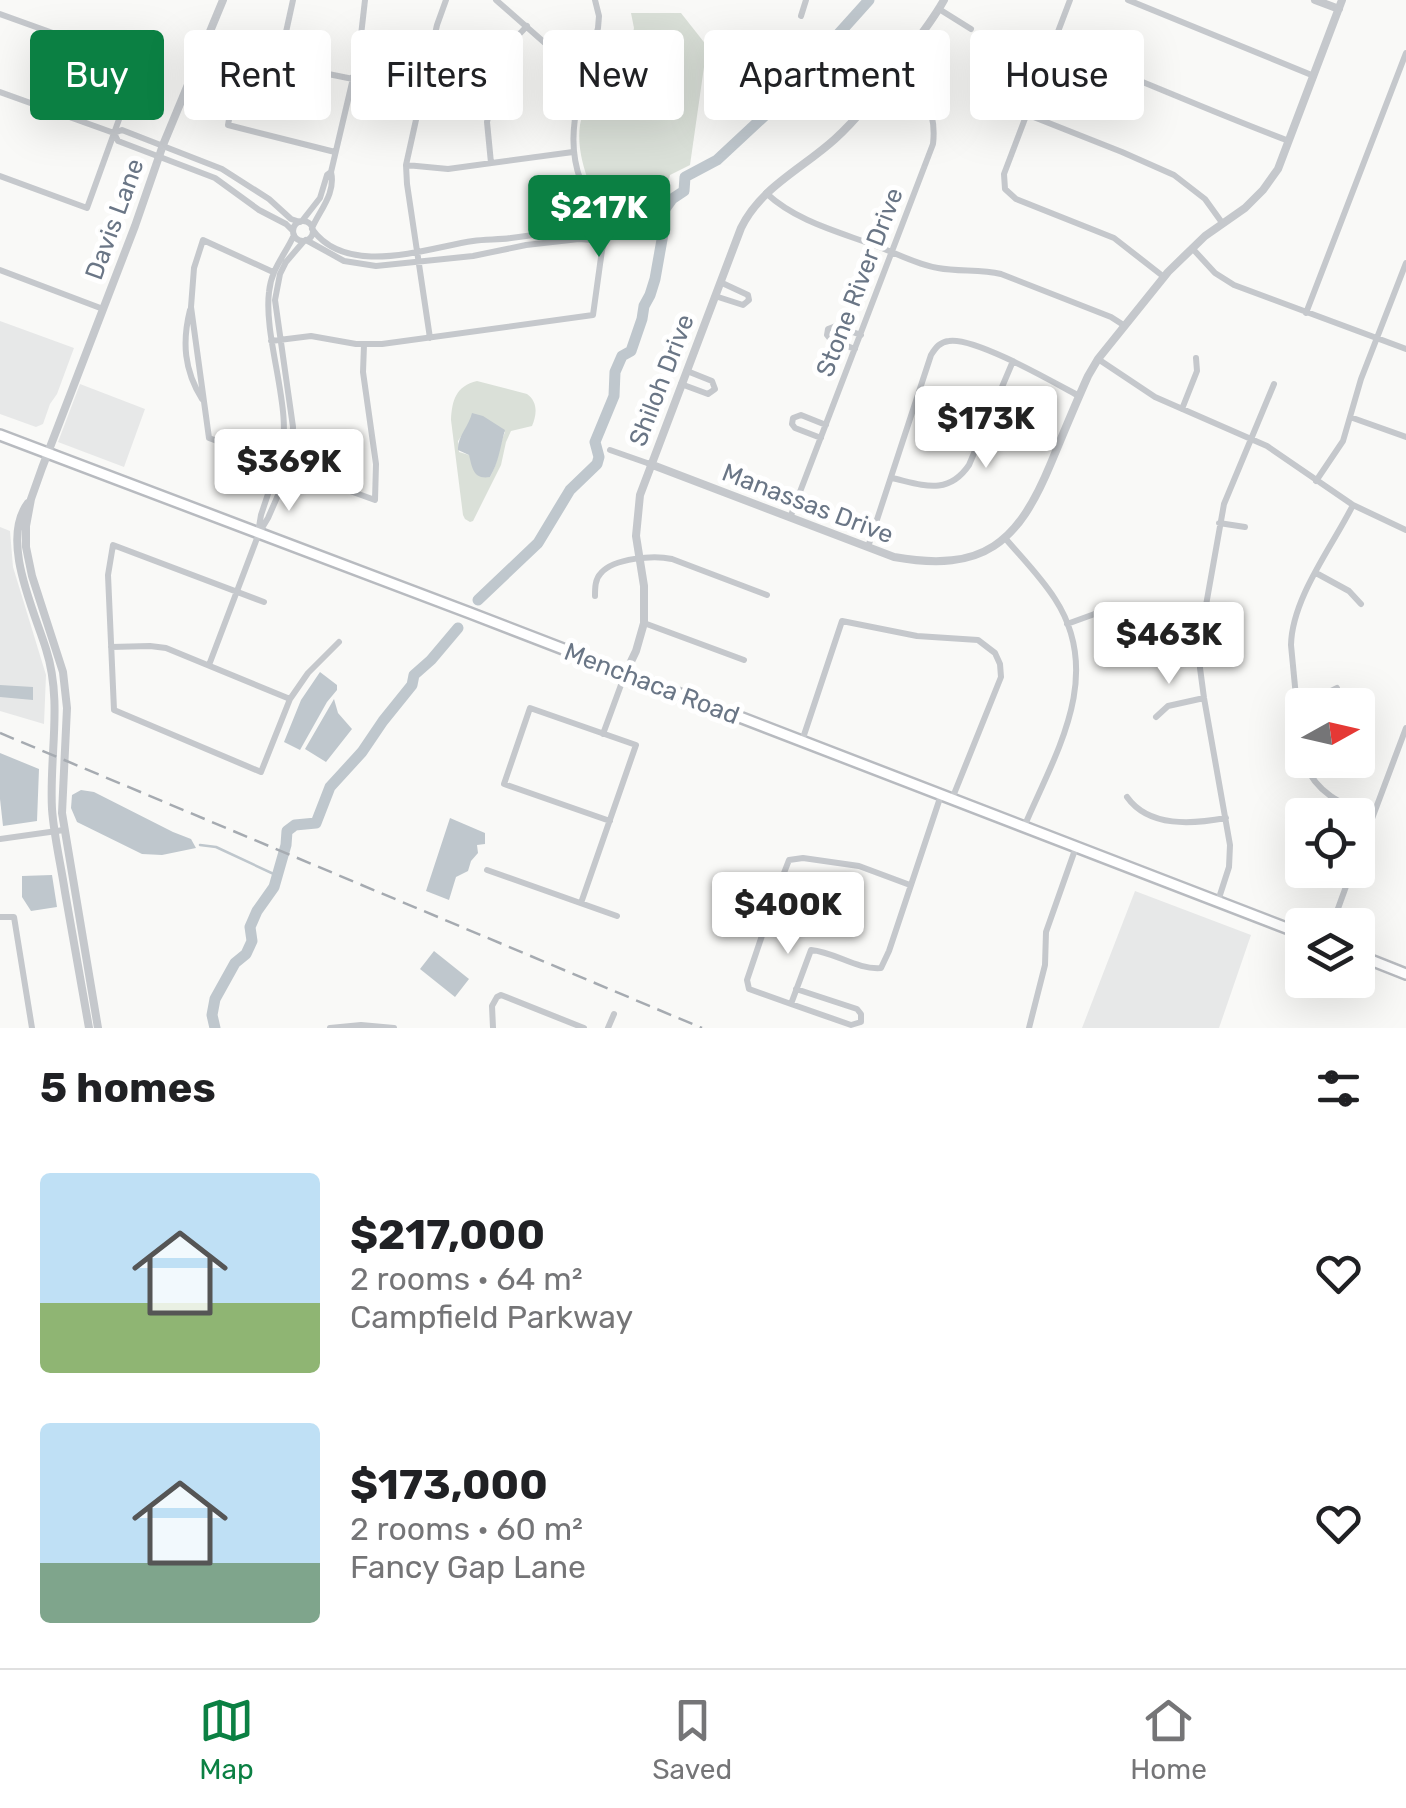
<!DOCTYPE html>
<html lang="en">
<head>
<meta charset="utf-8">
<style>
	body { margin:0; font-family:Rubik,sans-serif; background:#f2f2f2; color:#202124; height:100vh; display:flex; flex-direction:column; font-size:38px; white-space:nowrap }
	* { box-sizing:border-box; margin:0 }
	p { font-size:32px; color:#757577 }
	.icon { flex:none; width:55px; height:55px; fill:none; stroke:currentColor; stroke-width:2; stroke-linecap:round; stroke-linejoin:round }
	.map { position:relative; height:1028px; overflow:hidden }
	.side { display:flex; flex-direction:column; background:#fff; flex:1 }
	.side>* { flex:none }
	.top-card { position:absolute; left:30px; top:30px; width:1348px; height:90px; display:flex; gap:20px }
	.needle { width:65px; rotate:82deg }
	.tools { position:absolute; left:1285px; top:688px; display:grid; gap:20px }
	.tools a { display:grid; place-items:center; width:90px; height:90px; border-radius:10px; background:#fff; box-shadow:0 10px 40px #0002; font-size:50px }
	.price { position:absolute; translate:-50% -85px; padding:0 22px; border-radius:10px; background:#fff; color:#222; font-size:32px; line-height:65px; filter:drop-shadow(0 2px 5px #0008) }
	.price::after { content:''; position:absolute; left:50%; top:60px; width:30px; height:22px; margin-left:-15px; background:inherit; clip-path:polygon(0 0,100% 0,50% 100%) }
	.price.on { background:#0b8043; color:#fff }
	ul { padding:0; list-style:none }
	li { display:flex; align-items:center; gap:30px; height:250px; padding:0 40px }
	li span { display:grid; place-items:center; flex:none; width:280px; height:200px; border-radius:10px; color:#555 }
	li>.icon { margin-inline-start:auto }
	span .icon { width:120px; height:120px; fill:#fffc; stroke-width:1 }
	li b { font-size:42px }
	h2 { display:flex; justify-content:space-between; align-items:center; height:120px; padding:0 40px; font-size:42px }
	.chip { padding:0 35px; border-radius:10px; background:#fff; box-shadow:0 10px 40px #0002; font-size:35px; line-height:90px }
	.chip.on { background:#0b8043; color:#fff }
	.dock { display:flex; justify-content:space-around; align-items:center; height:140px; border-top:2px solid #e0e0e0; background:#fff; font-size:28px; color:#757577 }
	.dock a { display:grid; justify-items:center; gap:5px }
	.dock .on { color:#0b8043 }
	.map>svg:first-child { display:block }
</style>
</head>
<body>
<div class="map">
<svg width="1406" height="1028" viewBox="0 0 1406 1028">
	<rect width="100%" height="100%" fill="#f9f9f7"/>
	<path fill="#e7e8e8" d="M0,321L74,348L57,394L50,404L43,424L36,427L0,414Z
		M80,384L145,409L124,467L58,442Z
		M0,527L10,531L13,567L46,675L44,724L0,711Z
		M1135,891L1251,935L1219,1028H1082Z"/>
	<path fill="#dae0d8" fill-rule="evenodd" d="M631,13H681L707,46L690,165L670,175L657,227H616C594,204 575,157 580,125C582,115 585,104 588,94L619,99L634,28Z
		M477,381L527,394C538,402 537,414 532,426L511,431L506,442L501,465L473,521L470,522L465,519L463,515L451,420C452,400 456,386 477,381ZM469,425L505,432C498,448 499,461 490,477L469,455L459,452L458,441Z"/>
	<path fill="#bfc7cd" d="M643,35L664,41L667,44L655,103L646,107L626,103L624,99L637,40Z
		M472,413L483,416L505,430C500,447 499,462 490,477C473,480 472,467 469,455L458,450C457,437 469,426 472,413Z
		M320,672L337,685V690L327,702L300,750L284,742L301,700Z
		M0,685L33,687V700L0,697Z
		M334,699L338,713L352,729L326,762L305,749Z
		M0,753L39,769L37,821L3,826L0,799Z
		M81,790L94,792L173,832L191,839L196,848L162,855L142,854L77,822L71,808L72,795Z
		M450,818L485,833V844L477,845L478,853L471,861L468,871L456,877L449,900L426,891Z
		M52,875L57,907L31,911L22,897V876Z
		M434,951L469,979L455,997L420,969Z"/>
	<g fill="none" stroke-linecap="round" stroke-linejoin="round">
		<path stroke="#bfc7cd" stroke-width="2.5" d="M200,845L216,847L278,876"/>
		<path stroke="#bfc7cd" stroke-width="11" d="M478,600L538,543L570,490L597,464L599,457L595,442L614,396L615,372L622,356L631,351L642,319L644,306L650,295L655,279L663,234L659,225L662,213L672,199L684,191L685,177L717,160L817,67L834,39L869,0
			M215,1028L212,1015L215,999L235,963L246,954L252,941L250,927L257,911L274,887L286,845L287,831L295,825L316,823L330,787L362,752L383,721L412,685L414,675L431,660L458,628"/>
		<g stroke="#b8bbc0" stroke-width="14">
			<path id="secondary" d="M0,435L470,613L1302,934
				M1358,955L1406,974"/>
		</g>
		<path stroke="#c5c8cc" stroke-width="6" d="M496,0L554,51L589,61
			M595,0L599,16L598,28C579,100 552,153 602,220
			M1070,0L1004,174L1005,189L1016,199L1114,238L1164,277
			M1128,0L1314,76
			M939,9L971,29
			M0,14L139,64L87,208L0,176
			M801,16L806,0
			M1052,46C1132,76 1209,111 1289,141
			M279,64L293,0
			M0,92L114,133L122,130L222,169L269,199L291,219L300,222
			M1026,114L1122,152L1174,175L1205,199L1223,224
			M114,133L118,141L215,178L259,210L286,224L293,231
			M335,152L228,125C233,99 233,67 264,61L353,79
			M491,163L487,122L501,62L509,45L527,26
			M406,165L448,169L573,152
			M766,193C797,222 840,232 879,247C898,254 918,265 938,268C959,272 980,269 1001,274L1111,317L1125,326
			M587 231a11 11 0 1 1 22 0a11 11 0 1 1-22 0Z
			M302,221L320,198L327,175L331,172
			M293 231a10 10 0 1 1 20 0a10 10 0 1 1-20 0Z
			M312,228C320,210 336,193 331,172L359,53L365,0
			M312,229C347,278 426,248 473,241C486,239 499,240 511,238C537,235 563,230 588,227
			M306,240L344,261L376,266L473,256L526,245L579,239L592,240
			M1192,248L1215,273L1234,285L1406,349
			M0,270L103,309
			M273,272L203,240L194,268L191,307L209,438L252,454L278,459
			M715,296L743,305L749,300L748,295L720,282
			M190,310C182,342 184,370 202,399
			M1306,313L1406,53
			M430,338L407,184L406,165L437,25L446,0
			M271,341L311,336L356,344H382L593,315L602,250L606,238
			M855,349L831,340L827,335L828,329L836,326L861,335
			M1098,359L1155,397L1267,446L1353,505L1406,530
			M681,384L708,394L715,389L712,381L687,371
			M1182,409L1197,371L1196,358
			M1350,417L1406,437
			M821,438L795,428L792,424L793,418L801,415L826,425
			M610,450L650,464
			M252,455L274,470
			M273 467a10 10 0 1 1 20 0a10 10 0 1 1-20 0Z
			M279,458C296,418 263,340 269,292C271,269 285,255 294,235
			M291,461L293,427L275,300L280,274L286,262L304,241
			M293,464L317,479L375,500L376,464L363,372L364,345
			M892,478C923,485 948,496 969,465L1013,361
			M1316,481L1343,441L1361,379L1406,263
			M790,518L933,144C937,110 923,88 895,68
			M1219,523L1245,527
			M259,527L261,515L275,473
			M1005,538C1022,558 1041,577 1055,599C1105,676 1055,754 1024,827
			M868,547L931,355C936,347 940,342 949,341C975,337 1053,382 1079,396
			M1316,573L1349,591L1361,604
			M595,596C595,588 595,579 601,573C614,558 654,555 672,559L767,595
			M264,602L113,545L108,575L114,710L261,772L290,699L308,673L339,642
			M644,623L744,660
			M1067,624L1111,608
			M111,647L150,646L166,648L290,699
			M209,665L259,533L268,518L286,477
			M1296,697L1325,694L1337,688
			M1156,717L1168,706L1204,698
			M603,734L625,674
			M802,741L842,621L917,636L978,640L995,653L1000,664L1001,677L952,799
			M1302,759L1291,645C1292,598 1332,547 1353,505
			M1303,760C1316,794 1341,804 1373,816
			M1127,797C1149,828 1193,824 1226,818
			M0,839L64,830
			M1358,856L1406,728
			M487,870L617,916
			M1311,874L1327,872L1348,880
			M910,885L859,866L803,858L789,860L777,891L747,980L749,989L791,1004L811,950C835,952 857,970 881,968L889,951L941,795
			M1218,901L1229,867L1230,845L1204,698L1200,668V639L1224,504L1274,384
			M581,903L636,745L530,708L504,784L610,821
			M0,917H14L32,1028
			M1332,925L1352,870
			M791,1004L851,1025L861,1022V1014L857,1009L796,989
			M330,1028L361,1025L394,1028
			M493,1028L492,1006L497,997L501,995L584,1028
			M608,1028L614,1014
			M1029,1028L1045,965L1046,932L1076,847"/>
		<path stroke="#c5c8cc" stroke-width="8" d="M1315,0L1339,9
			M650,464L894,557C984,573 1018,543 1051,463C1063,434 1075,405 1088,376L1098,359L1168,272L1205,236L1245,208L1263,190L1278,169L1342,0
			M28,503C0,540 34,610 46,649C63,702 49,755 52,809C54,837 61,865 65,892C73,937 81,983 89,1028
			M625,674L636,651L644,623V586L636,536L640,495L741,228C761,187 802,169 835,139C858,118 876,94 895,69C912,46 930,25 944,0
			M98,1028L62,813L67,708L63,672L32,576L26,547V526L31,499L42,468L135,226L163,145L223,0"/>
		<use href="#secondary" stroke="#fff" stroke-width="9"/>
		<path stroke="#a6abb1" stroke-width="2.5" stroke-dasharray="15 8" stroke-linecap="butt" d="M0,733L702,1028"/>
	</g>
	<g text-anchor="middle" stroke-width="10" stroke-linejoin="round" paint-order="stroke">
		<g font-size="25" fill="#6a7686" stroke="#fff">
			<text transform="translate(114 219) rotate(-70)" y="9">Davis Lane</text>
			<text transform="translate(859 282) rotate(-69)" y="9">Stone River Drive</text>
			<text transform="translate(661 380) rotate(-69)" y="9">Shiloh Drive</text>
			<text transform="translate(808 503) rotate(21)" y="9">Manassas Drive</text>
			<text transform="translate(652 683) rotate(21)" y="9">Menchaca Road</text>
		</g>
	</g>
</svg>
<div class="tools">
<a><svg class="needle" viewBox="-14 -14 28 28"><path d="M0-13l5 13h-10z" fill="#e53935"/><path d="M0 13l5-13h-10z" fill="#757577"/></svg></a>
<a><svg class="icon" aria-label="locate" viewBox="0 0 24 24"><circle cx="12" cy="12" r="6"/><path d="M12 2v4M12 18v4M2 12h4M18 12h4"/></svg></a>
<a><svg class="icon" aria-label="layers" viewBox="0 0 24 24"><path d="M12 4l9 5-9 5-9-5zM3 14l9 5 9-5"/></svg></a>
</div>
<b class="price on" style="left:599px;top:260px">$217K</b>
<b class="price" style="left:986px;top:471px">$173K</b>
<b class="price" style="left:289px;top:514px">$369K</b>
<b class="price" style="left:1169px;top:687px">$463K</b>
<b class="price" style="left:788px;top:957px">$400K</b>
<div class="top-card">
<a class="chip on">Buy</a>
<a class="chip">Rent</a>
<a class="chip">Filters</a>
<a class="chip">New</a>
<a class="chip">Apartment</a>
<a class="chip">House</a>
</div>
</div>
<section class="side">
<h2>5 homes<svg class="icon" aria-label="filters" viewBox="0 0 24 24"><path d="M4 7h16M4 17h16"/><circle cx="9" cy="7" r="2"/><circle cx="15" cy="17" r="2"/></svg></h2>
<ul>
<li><span style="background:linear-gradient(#bfe0f5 65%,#8fb573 0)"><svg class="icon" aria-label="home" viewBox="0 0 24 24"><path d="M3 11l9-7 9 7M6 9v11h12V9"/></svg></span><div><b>$217,000</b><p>2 rooms · 64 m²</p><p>Campfield Parkway</p></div><svg class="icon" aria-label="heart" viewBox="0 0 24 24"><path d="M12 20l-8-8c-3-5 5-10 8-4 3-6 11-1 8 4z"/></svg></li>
<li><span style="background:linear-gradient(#bfe0f5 70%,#7fa58c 0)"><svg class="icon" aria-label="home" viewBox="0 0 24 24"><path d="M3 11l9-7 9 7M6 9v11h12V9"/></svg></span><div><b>$173,000</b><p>2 rooms · 60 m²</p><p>Fancy Gap Lane</p></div><svg class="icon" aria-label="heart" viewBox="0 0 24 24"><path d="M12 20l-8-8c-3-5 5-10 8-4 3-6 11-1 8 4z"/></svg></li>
</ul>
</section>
<nav class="dock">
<a class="on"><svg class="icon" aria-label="map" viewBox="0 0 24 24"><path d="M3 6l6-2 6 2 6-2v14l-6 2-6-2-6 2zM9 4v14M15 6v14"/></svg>Map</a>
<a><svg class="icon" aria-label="saved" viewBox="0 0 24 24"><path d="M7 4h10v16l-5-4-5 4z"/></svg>Saved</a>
<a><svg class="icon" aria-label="home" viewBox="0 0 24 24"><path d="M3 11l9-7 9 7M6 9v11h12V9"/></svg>Home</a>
</nav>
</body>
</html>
